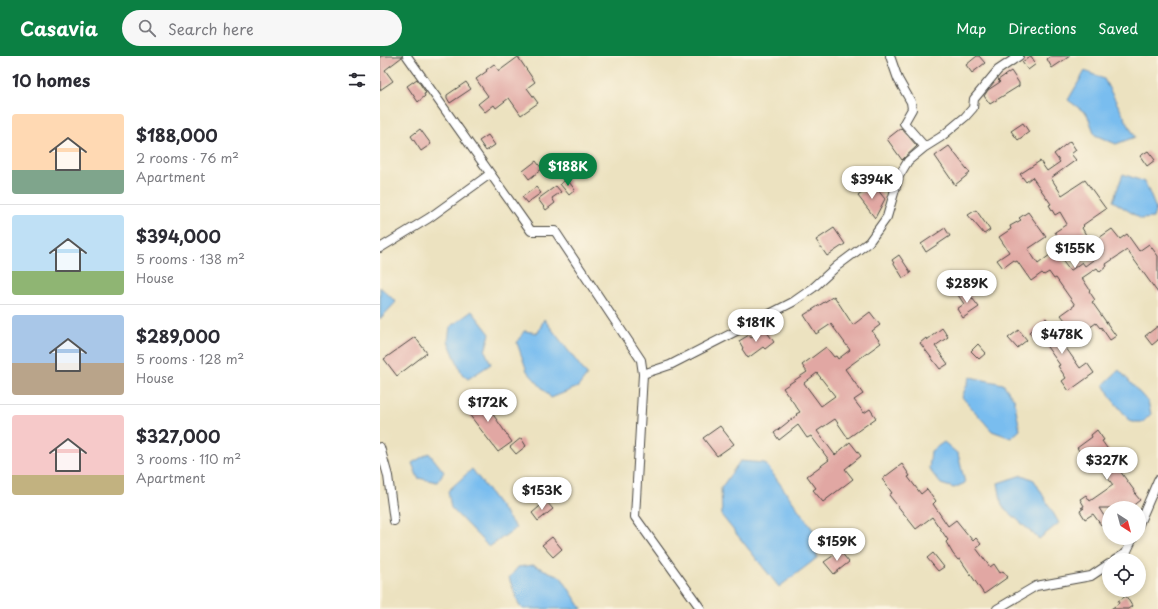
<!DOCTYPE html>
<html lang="en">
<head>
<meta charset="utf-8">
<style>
	body { margin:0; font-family:"Playpen Sans",sans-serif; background:#f7f7f7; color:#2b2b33; height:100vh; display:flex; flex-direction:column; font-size:15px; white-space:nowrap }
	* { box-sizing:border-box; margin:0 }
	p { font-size:13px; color:#7c7c81 }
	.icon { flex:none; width:22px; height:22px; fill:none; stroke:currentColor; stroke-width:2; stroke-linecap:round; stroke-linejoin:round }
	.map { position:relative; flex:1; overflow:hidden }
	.details { display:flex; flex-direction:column; background:#fff; width:380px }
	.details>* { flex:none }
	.needle { width:26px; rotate:144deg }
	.buttons { position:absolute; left:722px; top:445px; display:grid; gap:8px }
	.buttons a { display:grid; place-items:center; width:44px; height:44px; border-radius:50%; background:#fff; box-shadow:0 2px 6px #0003; font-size:20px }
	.price { position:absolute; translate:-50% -34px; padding:0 9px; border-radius:14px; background:#fff; color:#222; font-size:13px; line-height:26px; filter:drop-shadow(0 1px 2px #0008) }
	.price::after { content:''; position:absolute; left:50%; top:24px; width:12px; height:9px; margin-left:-6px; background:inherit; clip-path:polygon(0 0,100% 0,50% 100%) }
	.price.selected { background:#0b8043; color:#fff }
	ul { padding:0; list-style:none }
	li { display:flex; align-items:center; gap:12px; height:100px; padding:0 12px }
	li+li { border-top:1px solid #e1e1e2 }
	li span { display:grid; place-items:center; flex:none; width:112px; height:80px; border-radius:4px; color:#555 }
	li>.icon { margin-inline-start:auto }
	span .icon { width:48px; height:48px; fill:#fffc; stroke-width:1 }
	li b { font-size:17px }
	h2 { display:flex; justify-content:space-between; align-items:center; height:48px; padding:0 12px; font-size:17px }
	header { display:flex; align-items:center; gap:24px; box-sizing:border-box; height:56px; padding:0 20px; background:#0b8043; color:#fff }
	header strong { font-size:19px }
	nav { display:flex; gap:22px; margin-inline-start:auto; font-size:14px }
	.search { width:280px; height:36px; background:#f7f7f7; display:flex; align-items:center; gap:10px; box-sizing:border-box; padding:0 14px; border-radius:22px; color:#7c7c81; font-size:15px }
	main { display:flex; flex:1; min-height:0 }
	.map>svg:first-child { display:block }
</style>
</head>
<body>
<header>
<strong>Casavia</strong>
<div class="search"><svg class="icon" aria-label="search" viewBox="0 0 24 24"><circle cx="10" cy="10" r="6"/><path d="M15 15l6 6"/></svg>Search here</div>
<nav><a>Map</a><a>Directions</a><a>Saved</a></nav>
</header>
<main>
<section class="details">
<h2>10 homes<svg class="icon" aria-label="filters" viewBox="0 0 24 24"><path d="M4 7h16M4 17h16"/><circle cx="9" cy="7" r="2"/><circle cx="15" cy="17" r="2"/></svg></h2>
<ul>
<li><span style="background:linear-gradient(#ffd9b3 70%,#7fa58c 0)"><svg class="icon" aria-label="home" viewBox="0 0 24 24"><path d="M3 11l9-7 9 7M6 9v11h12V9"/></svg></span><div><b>$188,000</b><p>2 rooms · 76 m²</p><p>Apartment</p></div></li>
<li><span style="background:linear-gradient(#bfe0f5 70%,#8fb573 0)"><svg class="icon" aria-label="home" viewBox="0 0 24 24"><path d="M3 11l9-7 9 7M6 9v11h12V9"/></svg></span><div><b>$394,000</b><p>5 rooms · 138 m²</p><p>House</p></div></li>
<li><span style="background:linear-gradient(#a9c7e8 60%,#b9a48a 0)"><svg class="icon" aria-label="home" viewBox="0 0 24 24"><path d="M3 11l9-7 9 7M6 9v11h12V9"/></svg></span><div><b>$289,000</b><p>5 rooms · 128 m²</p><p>House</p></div></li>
<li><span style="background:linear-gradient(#f6c9c9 75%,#c2b280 0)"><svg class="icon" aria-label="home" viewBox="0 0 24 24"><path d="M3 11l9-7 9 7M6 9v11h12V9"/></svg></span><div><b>$327,000</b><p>3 rooms · 110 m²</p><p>Apartment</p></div></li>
</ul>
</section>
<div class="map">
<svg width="778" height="553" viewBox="0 0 778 553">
	<rect width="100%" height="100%" fill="#fcf5e5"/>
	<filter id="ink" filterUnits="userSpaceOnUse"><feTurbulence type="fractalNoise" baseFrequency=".025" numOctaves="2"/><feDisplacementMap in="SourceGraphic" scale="8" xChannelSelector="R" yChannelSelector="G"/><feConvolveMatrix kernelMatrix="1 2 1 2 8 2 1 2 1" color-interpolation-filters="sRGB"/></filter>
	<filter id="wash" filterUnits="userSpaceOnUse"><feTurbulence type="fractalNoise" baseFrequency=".012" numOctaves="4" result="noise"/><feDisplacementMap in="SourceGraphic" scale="16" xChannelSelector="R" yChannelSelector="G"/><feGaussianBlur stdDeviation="0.9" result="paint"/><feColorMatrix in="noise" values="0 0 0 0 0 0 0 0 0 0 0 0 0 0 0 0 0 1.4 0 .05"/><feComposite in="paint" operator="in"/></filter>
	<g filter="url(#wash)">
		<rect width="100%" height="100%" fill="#ece2c0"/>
		<path fill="#79bdef" stroke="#52748d" d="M705,15L724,23L755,81L736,88L715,79L707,58L688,44Z
			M743,118L765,126L776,153L773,162L761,163L733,145Z
			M0,231L16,246L0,263Z
			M92,255L110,278L105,295L111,308L88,323L82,318L68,285L70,271Z
			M164,263L207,319L198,331L171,342L147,315L137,287L144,275L158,277Z
			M739,314L768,346L771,358L763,366H751L731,342L724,328Z
			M590,321L623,328L634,343L640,374L631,382L612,375L582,341Z
			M564,386L578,398L585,427L574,432L561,428L549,413L551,395Z
			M49,397L64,416L57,426L38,422L32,407Z
			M360,405L385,407L436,478L437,502L399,531L342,460L341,432Z
			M92,413L136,472L109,491L71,452L68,435Z
			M642,419L654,424L679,467L659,483L622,450L618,427Z
			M153,509L181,521L202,553H143L139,549L129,522L138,511Z"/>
		<g id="blocks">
			<path fill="#e1a7a3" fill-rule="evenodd" d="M0,0H22V1L5,14L13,25L0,34Z
				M597,0H599L605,7L592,17L586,9Z
				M651,0L656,8L648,14L642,6Z
				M671,0H690L672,12L667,3Z
				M138,1L155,26L147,32L158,47L141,59L129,42L116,52L114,49L105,56L98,48L108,40L96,23L107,15L106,14L114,8L119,15Z
				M631,15L639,27V30L610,48L604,40L608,34L620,26L618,24Z
				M37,23L46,37L44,38L45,40L38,46L27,30Z
				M86,26L91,33L70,47L67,42V39Z
				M643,67L649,76L638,84L631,75Z
				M521,72L537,90L522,104L507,83Z
				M40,73L51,88L41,95L31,80Z
				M108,79L115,89L106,95L99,85Z
				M690,85L696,94L691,98L696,104L671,122L682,139L705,124L726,153L703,169L704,170L702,172L709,184L697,192L690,180L681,186L675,176L687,168L680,156L675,159L669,149L671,148L652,121L646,126L640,118L660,105L667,115L680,106L674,98Z
				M569,90L590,117L575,129L555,100Z
				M768,95L775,104L767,110L760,100Z
				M156,105L162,113L149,123L143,115Z
				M187,123L195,134L189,139L180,128Z
				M493,128L505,143L495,162L478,140Z
				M176,130L181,136L172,142L175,147L166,154L158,143Z
				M156,131L161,137L147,147L142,141Z
				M596,154L610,174L604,178L588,159Z
				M648,156L666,181L648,193L658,208L675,195L690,215L702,206L705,210L724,196L716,184L732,173L740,183L747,178L759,195L769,188L778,200V237L747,194L726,208L727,210L720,216L717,212L702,222L710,234L709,235L715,244L712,246L736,280L730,284L721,271L720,272L716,267L699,279L689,267L688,268L681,259L695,249L676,222L674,223L669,216L664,219L662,217L651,225L637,205L635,206L634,204L623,212L617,204L629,196L619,181L631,173L630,170L641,164L639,162Z
				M454,172L465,188L447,200L436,184Z
				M565,172L570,180L546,196L541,188Z
				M519,199L531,217L523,222L512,204Z
				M586,234L599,251L583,262L577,253L584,248L578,239Z
				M454,240L473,269L490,256L500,269L492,275L501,287L465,313L483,338L474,344L484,357L490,353L496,362L468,382L455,363L437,375L455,399L470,386L481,400L465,413L473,423L443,446L433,434L436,432L427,420L449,404L431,380L427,382L418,369L399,384L394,377L417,359L416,358L420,356L403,332L427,316L422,309L446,291L454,301L456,300L458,303L470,294L451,268L436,278L424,259ZM437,317L455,340L441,350L424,327Z
				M666,262L673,271L672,272L700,312L707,307L714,317L689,335L682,325L686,322L678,310L680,309L660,281L656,285L649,276Z
				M778,270V284L772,289L765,280Z
				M384,272L394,286L385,293L383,291L368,302L362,293L363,292L359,285L369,279L371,282Z
				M562,272L568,281L555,290L568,308L560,313L540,287L546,282L547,284Z
				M639,274L647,284L637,292L628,282Z
				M35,281L47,297L17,320L4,303Z
				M598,288L606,297L599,303L591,295Z
				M102,339L112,352L110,354L132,386L118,396L85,353Z
				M340,370L354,388L337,400L323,382Z
				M717,374L724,384L722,385L737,406L740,415L756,437L755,438L760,444L750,452H719L727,465L721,469L713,458L705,463L700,455L704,452H701L704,450L700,443L706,439L710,445L733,429L709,397L704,401L697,392L712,381L711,379Z
				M141,382L146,390L136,398L130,391Z
				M522,408L530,420L528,421L541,438L547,433L556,445L553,448L568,470L576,464L593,485L596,482L601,488L596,492L610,511L614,508L620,517L623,515L628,521L604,538L580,503L578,504L573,498L566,486L568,484L552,461L536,473L509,439L512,437L502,423Z
				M166,445L173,453L158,465L152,457Z
				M172,481L182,493L173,501L162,489Z
				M460,495L469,506L454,518L444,506Z
				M553,497L564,511L558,515L547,502Z
				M746,540L752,550L748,553H731L739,547L738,545Z"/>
		</g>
	</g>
	<g filter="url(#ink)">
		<use href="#blocks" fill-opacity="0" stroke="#484641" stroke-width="1"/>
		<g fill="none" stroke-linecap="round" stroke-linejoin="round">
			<g stroke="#484641" stroke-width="10">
				<path id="street" d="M27,0L151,175H175L261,304L263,318L255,461L321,553
					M510,0L518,23L531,46L532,53L524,67L545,91
					M0,192L49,162L110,118
					M263,318L290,309L413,246L433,232L457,210L489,186L507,161L519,120L528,105L545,91L561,81L585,61L593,52L594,43L618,14L639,0
					M0,391L8,420L14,465
					M759,468L778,424
					M735,504L746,497L753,482
					M617,553L656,530L711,520L729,508"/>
			</g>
			<use href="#street" stroke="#fff" stroke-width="8"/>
		</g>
	</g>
</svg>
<div class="buttons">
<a><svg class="needle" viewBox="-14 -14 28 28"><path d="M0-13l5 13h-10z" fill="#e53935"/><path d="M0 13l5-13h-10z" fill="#7c7c81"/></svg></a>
<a><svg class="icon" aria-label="locate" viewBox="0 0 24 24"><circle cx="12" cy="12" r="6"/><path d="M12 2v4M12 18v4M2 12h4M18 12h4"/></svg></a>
</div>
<b class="price selected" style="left:188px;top:131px">$188K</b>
<b class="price" style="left:492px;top:144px">$394K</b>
<b class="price" style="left:695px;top:213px">$155K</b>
<b class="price" style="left:587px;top:248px">$289K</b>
<b class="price" style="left:376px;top:287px">$181K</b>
<b class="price" style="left:682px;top:299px">$478K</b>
<b class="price" style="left:108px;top:367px">$172K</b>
<b class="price" style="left:727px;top:425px">$327K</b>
<b class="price" style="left:162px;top:455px">$153K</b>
<b class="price" style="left:457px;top:506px">$159K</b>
</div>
</main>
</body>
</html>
